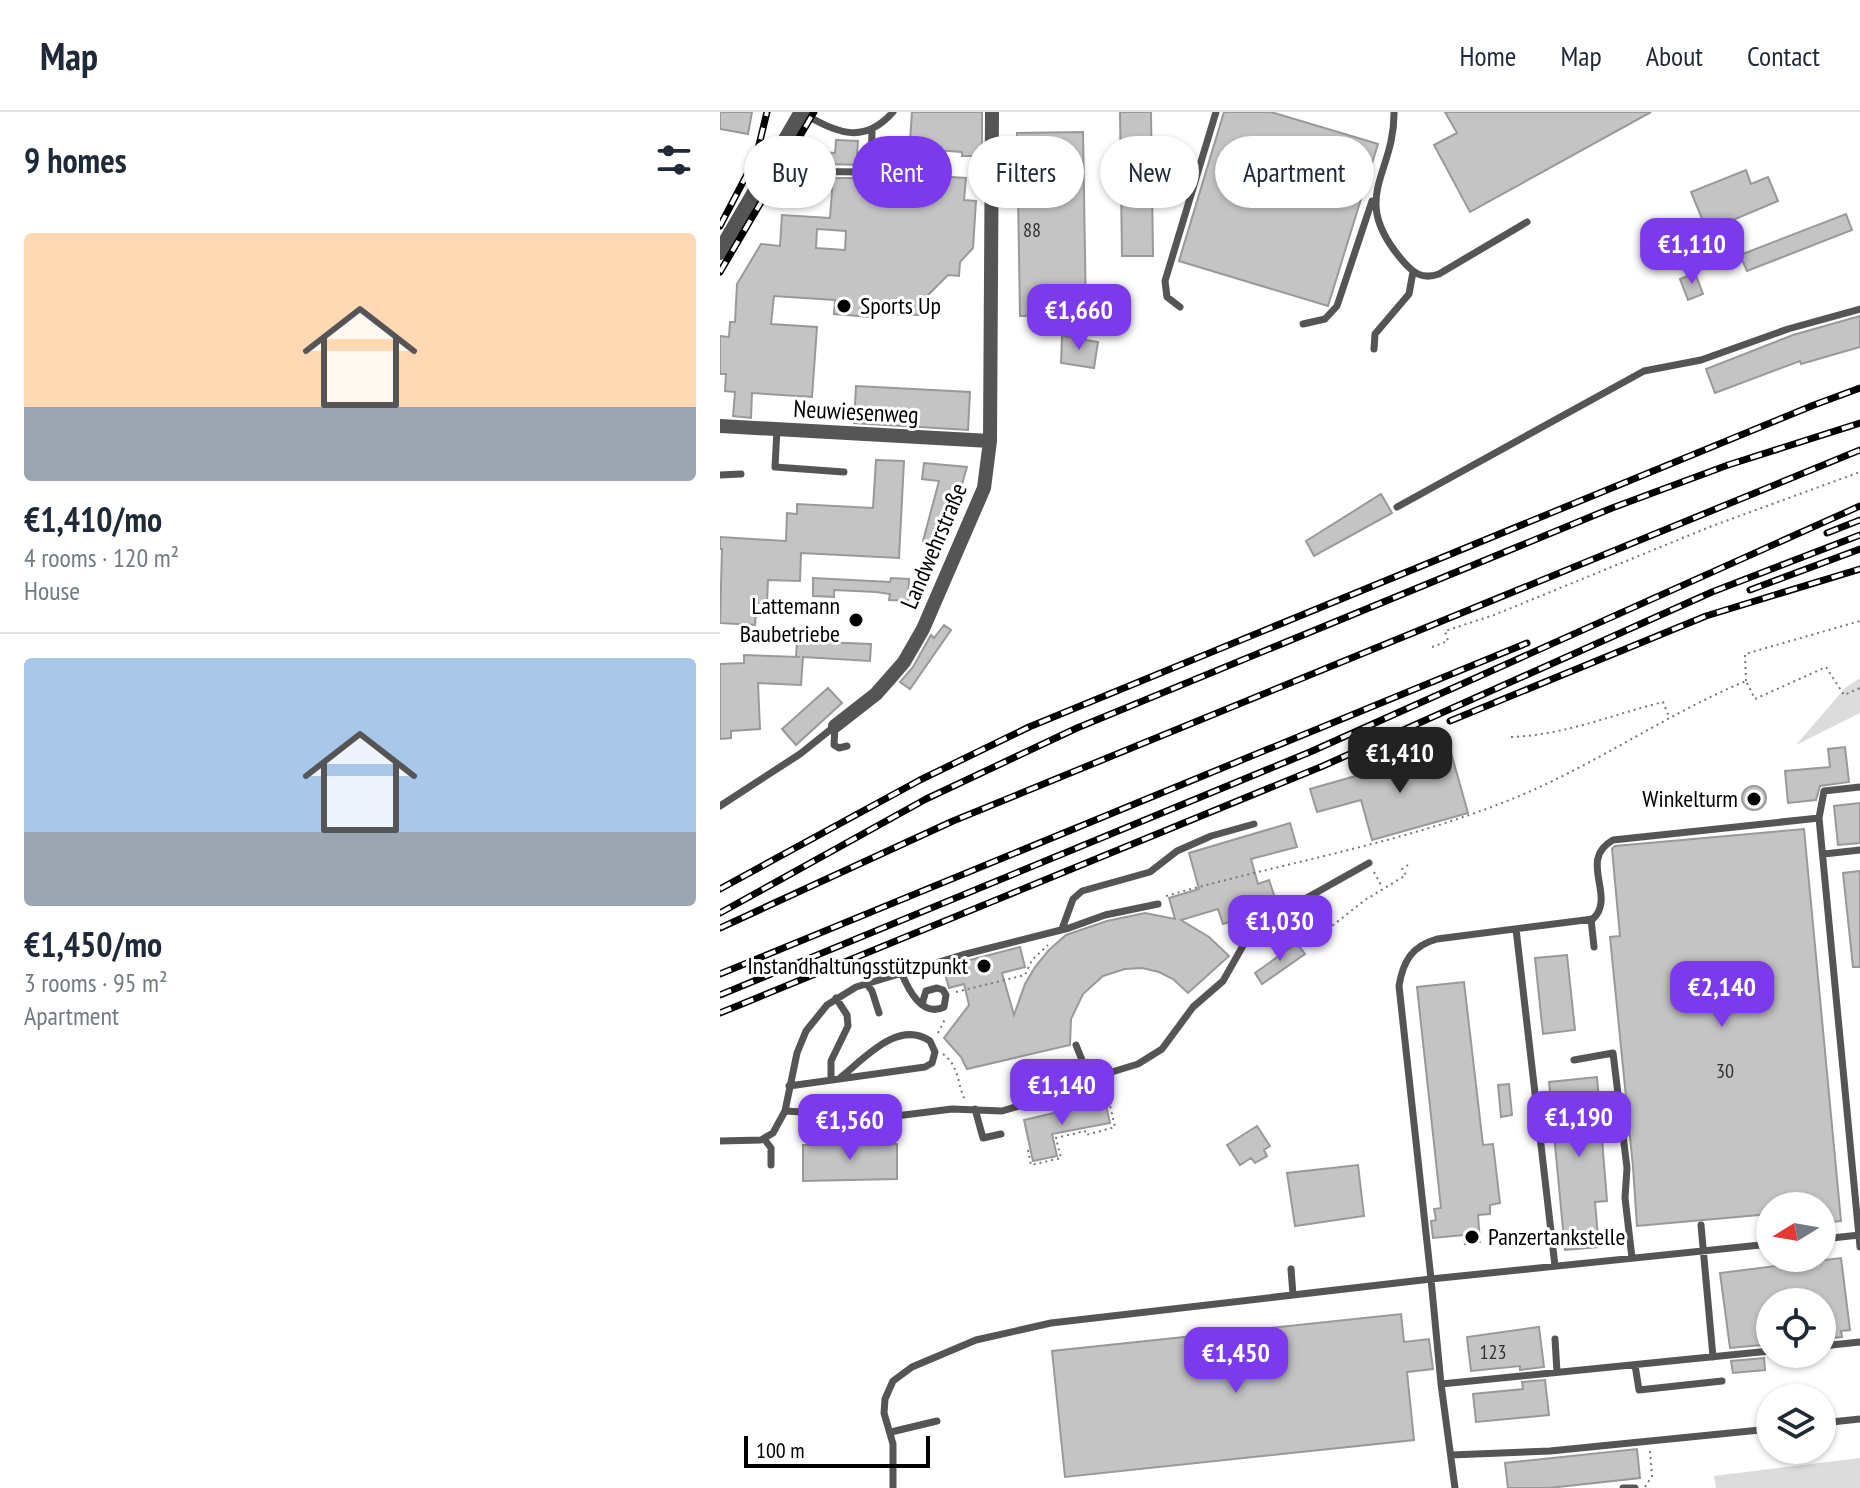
<!DOCTYPE html>
<html lang="en">
<head>
<meta charset="utf-8">
<style>
	body { margin:0; font-family:"PT Sans Narrow",sans-serif; background:#f2f2f3; color:#1f2937; height:100vh; display:flex; flex-direction:column; font-size:30px; white-space:nowrap }
	* { box-sizing:border-box; margin:0 }
	p { font-size:26px; color:#747a83 }
	.icon { flex:none; width:44px; height:44px; fill:none; stroke:currentColor; stroke-width:2; stroke-linecap:round; stroke-linejoin:round }
	.map { position:relative; flex:1; overflow:hidden }
	.panel { display:flex; flex-direction:column; background:#fff; width:720px }
	.panel>* { flex:none }
	.guide { position:absolute; left:24px; top:24px; width:760px; height:72px; display:flex; gap:16px }
	.needle { width:52px; rotate:259deg }
	.fabs { position:absolute; left:1036px; top:1080px; display:grid; gap:16px }
	.fabs a { display:grid; place-items:center; width:80px; height:80px; border-radius:50%; background:#fff; box-shadow:0 2px 6px #0004; font-size:40px }
	.scale { position:absolute; left:24px; bottom:20px; width:186px; box-sizing:border-box; padding-left:8px; border:4px solid #000; border-top:0; font-size:22px; line-height:28px; white-space:nowrap; color:#000; -webkit-text-stroke:6px #fff; paint-order:stroke }
	.price { position:absolute; translate:-50% -68px; padding:0 18px; border-radius:16px; background:#7c3aed; color:#fff; font-size:26px; line-height:52px; filter:drop-shadow(0 2px 4px #0008) }
	.price::after { content:''; position:absolute; left:50%; top:48px; width:24px; height:18px; margin-left:-12px; background:inherit; clip-path:polygon(0 0,100% 0,50% 100%) }
	.price.active { background:#222; color:#fff }
	ul { padding:0; list-style:none }
	li { display:grid; align-content:center; gap:16px; height:424px; padding:0 24px }
	li+li { border-top:2px solid #e0e1e3 }
	li span { display:grid; place-items:center; height:248px; border-radius:8px; color:#555 }
	li>.icon { margin-inline-start:auto }
	span .icon { width:144px; height:144px; fill:#fffc; stroke-width:1 }
	li b { font-size:34px }
	h2 { display:flex; justify-content:space-between; align-items:center; height:96px; padding:0 24px; font-size:34px }
	.chip { padding:0 28px; border-radius:36px; background:#fff; box-shadow:0 2px 6px #0004; font-size:28px; line-height:72px }
	.chip.active { background:#7c3aed; color:#fff }
	header { display:flex; align-items:center; gap:48px; box-sizing:border-box; height:112px; padding:0 40px; background:#fff; border-bottom:2px solid #e0e1e3 }
	header strong { font-size:38px }
	nav { display:flex; gap:44px; margin-inline-start:auto; font-size:28px }
	main { display:flex; flex:1; min-height:0 }
	.map>svg:first-child { display:block }
</style>
</head>
<body>
<header>
<strong>Map</strong>
<nav><a>Home</a><a>Map</a><a>About</a><a>Contact</a></nav>
</header>
<main>
<section class="panel">
<h2>9 homes<svg class="icon" aria-label="filters" viewBox="0 0 24 24"><path d="M4 7h16M4 17h16"/><circle cx="9" cy="7" r="2"/><circle cx="15" cy="17" r="2"/></svg></h2>
<ul>
<li><span style="background:linear-gradient(#ffd9b3 70%,#9aa5b1 0)"><svg class="icon" aria-label="home" viewBox="0 0 24 24"><path d="M3 11l9-7 9 7M6 9v11h12V9"/></svg></span><div><b>€1,410/mo</b><p>4 rooms · 120 m²</p><p>House</p></div></li>
<li><span style="background:linear-gradient(#a9c7e8 70%,#9aa5b1 0)"><svg class="icon" aria-label="home" viewBox="0 0 24 24"><path d="M3 11l9-7 9 7M6 9v11h12V9"/></svg></span><div><b>€1,450/mo</b><p>3 rooms · 95 m²</p><p>Apartment</p></div></li>
</ul>
</section>
<div class="map">
<svg width="1140" height="1376" viewBox="0 0 1140 1376">
	<rect width="100%" height="100%" fill="#fff"/>
	<path fill="#dcdcdc" d="M1140,566V601L1076,633L1125,576Z
		M1140,1346V1376H996L994,1364Z"/>
	<path fill="#c4c4c4" stroke="#999" stroke-width="2" fill-rule="evenodd" d="M0,0H32L28,22L0,17Z
		M192,0H262V71L251,70L252,44H242V40L216,38L215,64L246,66L244,88L256,89L253,136L240,150L239,164L228,163L202,189L201,203L150,202V205L114,202L115,188L54,184L51,212L97,215L92,285L32,281L31,306L13,304L15,280L5,279L6,262H0V224L9,225L10,210H15L17,172L41,132L60,134L62,103L110,106L113,66H141L140,73L162,75L166,27L190,29ZM97,117L126,119L125,138L96,136Z
		M400,0H431L433,144H402Z
		M504,0H551L658,32L608,194L459,149Z
		M725,0H931L750,100L714,33L737,21Z
		M363,20L366,203L300,204L297,21Z
		M116,28L138,29L137,43L142,44L141,53L74,51L83,39L115,41Z
		M1026,58L1031,72L1048,65L1058,89L987,119L971,80Z
		M1126,102L1132,118L1027,159L1020,143Z
		M975,161L983,182L968,188L960,167Z
		M1140,204V235L1081,252L1080,249L995,281L986,257L1073,223Z
		M342,224L378,230L374,256L341,251Z
		M136,274L250,280L248,318L134,311Z
		M156,348L184,349L179,446L81,441L80,469L48,468L47,491H37L35,513L0,511L2,437H0V425L66,429L67,401L77,402V392L153,396Z
		M204,351L247,355L224,434L203,429L219,369L202,367Z
		M661,382L672,401L594,444L586,429Z
		M93,466L170,470L171,466L189,467L188,489L169,488L170,482L156,480L114,478V485L93,484Z
		M224,513L231,518L190,577L180,570L193,555L211,523L214,526Z
		M77,529L151,532L150,549L83,545L81,573L38,571L40,617L11,619V626L0,627V552L24,551V543L80,545H76Z
		M108,576L122,591L76,633L62,617Z
		M1125,635L1129,670L1100,674L1096,688L1068,691L1065,659L1110,655L1108,637Z
		M730,637L748,701L652,728L641,688L597,700L590,677Z
		M1022 686a12 12 0 1 1 24 0a12 12 0 1 1-24 0Z
		M1140,691V731L1118,733L1114,694Z
		M570,711L577,735L531,747L538,772L549,768L558,795L503,812L498,797L461,808L489,825L509,844L468,881L453,867L439,860L422,856L405,857L383,864L363,882L351,907L350,933L247,957L241,945L224,926L249,893L244,872L229,876L223,855L300,835L305,855L282,861L294,903L305,872L315,855L329,838L346,823L387,809L425,801L455,807L449,786L479,777L469,741Z
		M1084,717L1121,1109L1102,1111V1094H1050V1102L917,1114L913,1055L890,825L900,824L892,737L895,734Z
		M1140,759V855H1133L1123,761Z
		M577,831L585,842L542,872L535,861Z
		M847,843L855,918L823,922L815,846Z
		M744,870L763,1033L773,1032L780,1091L770,1093V1102L758,1103L760,1130L745,1132L744,1123L713,1126L711,1109L716,1108L714,1097L721,1096L697,875Z
		M877,965L887,1089L875,1090L879,1135L845,1138L829,970Z
		M789,972L792,1003L781,1005L778,973Z
		M385,989L390,1011L332,1022L337,1044L313,1049L304,1008Z
		M537,1014L550,1034L544,1038L547,1044L535,1051L531,1046L520,1053L507,1033Z
		M177,1032V1067L83,1069V1033Z
		M638,1053L644,1104L575,1114L567,1061Z
		M1121,1146L1130,1218L1121,1219L1122,1225L1102,1227V1190H1050V1227L1042,1228V1233L1010,1236L1000,1161Z
		M681,1202L684,1230L709,1227L713,1257L687,1260L694,1328L345,1365L332,1239Z
		M819,1215L824,1255L800,1258V1254L751,1259L747,1225Z
		M1044,1246L1045,1258L1013,1261L1011,1249Z
		M825,1268L829,1303L756,1310L753,1282L803,1277L802,1270Z
		M917,1337L920,1366L829,1376H788L785,1351Z"/>
	<g fill="none" stroke-linecap="round" stroke-linejoin="round">
		<path stroke="#777" stroke-width="2" stroke-dasharray="2 4" stroke-linecap="butt" d="M712,535L728,529L725,519L774,503L992,414L1140,360
			M1026,569L1025,542L1140,509
			M791,625C845,623 891,603 943,590L949,605
			M654,760L662,775
			M446,784C561,751 681,732 792,687C874,654 946,602 1026,569L1035,587L1106,555L1124,583L1140,576
			M603,821L645,788L686,763L682,757L688,753
			M236,880L305,863L312,848L328,833
			M218,921L226,905
			M223,942C240,955 237,972 245,988
			M308,1038L311,1053L341,1046L336,1026L365,1019L366,1023L395,1015L385,972
			M925,1375L932,1364L930,1339"/>
		<path stroke="#555" stroke-width="7" d="M674,0C675,63 628,85 682,148C693,161 702,168 719,162L807,110
			M82,1C116,20 143,34 173,0
			M49,59L145,60L150,56L151,51L152,19
			M460,195L447,185L445,169L496,0
			M583,212L605,207L617,194L652,89
			M654,237L655,222L689,182L693,160
			M57,317L55,355L124,360
			M0,363L21,362
			M677,395L924,259L981,248L1068,217L1140,197
			M115,614L114,633L119,636L127,634
			M0,694L80,642L115,614
			M1099,706L1104,679L1140,675
			M1104,742L1140,738
			M871,807L874,835
			M342,817L353,787L362,779L430,760L457,739L491,724L534,712
			M796,817L835,1154
			M181,860C188,877 202,906 224,895L226,883L223,878L217,876L206,879L202,892
			M146,871L152,879L159,901
			M356,933L370,968
			M854,948L893,941L907,1056L905,1086L912,1146
			M111,966V949L128,914L127,903L116,886
			M69,974L205,955L212,951L215,940L210,929C178,907 144,947 121,965
			M255,997L263,1026L281,1022
			M65,999L168,1005L232,997L282,999L329,985L382,963L418,952L442,937L473,895L503,869L533,816L649,751
			M45,1028L51,1036V1053
			M0,1029L41,1028L53,1021L65,999L77,941L86,919L107,893L136,875L242,843L349,816L385,803L438,792
			M981,1113L993,1245
			M1102,1127L1140,1123
			M571,1157L573,1183
			M835,1227L837,1260
			M1102,1234L1140,1230
			M915,1253L919,1278L1002,1269
			M721,1272L1050,1239
			M1102,1311L1140,1307
			M171,1320L217,1309
			M731,1343L830,1339L1050,1317
			M173,1376V1332L164,1301L165,1287L173,1269L192,1255L256,1228L331,1211L711,1167L679,874C683,849 692,834 717,827L873,807C897,784 857,748 893,728L1099,706L1140,1135
			M735,1376L721,1272L711,1167L1050,1132
			M903,1376H915"/>
		<path stroke="#555" stroke-width="14" d="M0,314L270,329
			M115,614L156,582L171,565L184,550L203,517L264,376L270,329L272,0"/>
		<path stroke="#555" stroke-width="16" d="M0,140L82,0"/>
		<g stroke="#000" stroke-width="7">
			<path id="rail" d="M0,114L36,45L47,0
				M0,160L94,0
				M1107,421L1140,408
				M1030,478L1140,437
				M730,609L986,504L1140,457
				M0,777L200,668L309,615L1094,293L1140,276
				M0,801L206,687L357,616L892,396L1008,353L1140,311
				M0,816L233,709L1140,338
				M0,862L807,531
				M0,883L590,640L1140,394
				M0,901L603,654L992,480L1140,423"/>
		</g>
		<use href="#rail" stroke="#fff" stroke-width="4" stroke-dasharray="12" stroke-linecap="butt"/>
	</g>
	<g fill="#000" stroke="#fff" stroke-width="3">
		<circle cx="124" cy="194" r="8"/>
		<circle cx="136" cy="508" r="8"/>
		<circle cx="1034" cy="687" r="8"/>
		<circle cx="264" cy="854" r="8"/>
		<circle cx="752" cy="1125" r="8"/>
	</g>
	<g text-anchor="middle" stroke-width="6" stroke-linejoin="round" paint-order="stroke">
		<g font-size="20" fill="#313131">
			<text x="312" y="125">88</text>
			<text x="1005" y="966">30</text>
			<text x="773" y="1247">123</text>
		</g>
		<g font-size="24" fill="#000" stroke="#fff" text-anchor="end">
			<text x="140" y="202" text-anchor="start">Sports Up</text>
			<text x="120" y="502">Lattemann<tspan x="120" dy="28">Baubetriebe</tspan></text>
			<text x="1018" y="695">Winkelturm</text>
			<text x="248" y="862">Instandhaltungsstützpunkt</text>
			<text x="768" y="1133" text-anchor="start">Panzertankstelle</text>
		</g>
		<g font-size="24" fill="#000" stroke="#fff">
			<text transform="translate(136 300) rotate(3)" y="8">Neuwiesenweg</text>
			<text transform="translate(214 434) rotate(-67)" y="8">Landwehrstraße</text>
		</g>
	</g>
</svg>
<div class="fabs">
<a><svg class="needle" viewBox="-14 -14 28 28"><path d="M0-13l5 13h-10z" fill="#e53935"/><path d="M0 13l5-13h-10z" fill="#747a83"/></svg></a>
<a><svg class="icon" aria-label="locate" viewBox="0 0 24 24"><circle cx="12" cy="12" r="6"/><path d="M12 2v4M12 18v4M2 12h4M18 12h4"/></svg></a>
<a><svg class="icon" aria-label="layers" viewBox="0 0 24 24"><path d="M12 4l9 5-9 5-9-5zM3 14l9 5 9-5"/></svg></a>
</div>
<div class="scale">100 m</div>
<b class="price" style="left:972px;top:174px">€1,110</b>
<b class="price" style="left:359px;top:240px">€1,660</b>
<b class="price active" style="left:680px;top:683px">€1,410</b>
<b class="price" style="left:560px;top:851px">€1,030</b>
<b class="price" style="left:1002px;top:917px">€2,140</b>
<b class="price" style="left:342px;top:1015px">€1,140</b>
<b class="price" style="left:859px;top:1047px">€1,190</b>
<b class="price" style="left:130px;top:1050px">€1,560</b>
<b class="price" style="left:516px;top:1283px">€1,450</b>
<div class="guide">
<a class="chip">Buy</a>
<a class="chip active">Rent</a>
<a class="chip">Filters</a>
<a class="chip">New</a>
<a class="chip">Apartment</a>
</div>
</div>
</main>
</body>
</html>
